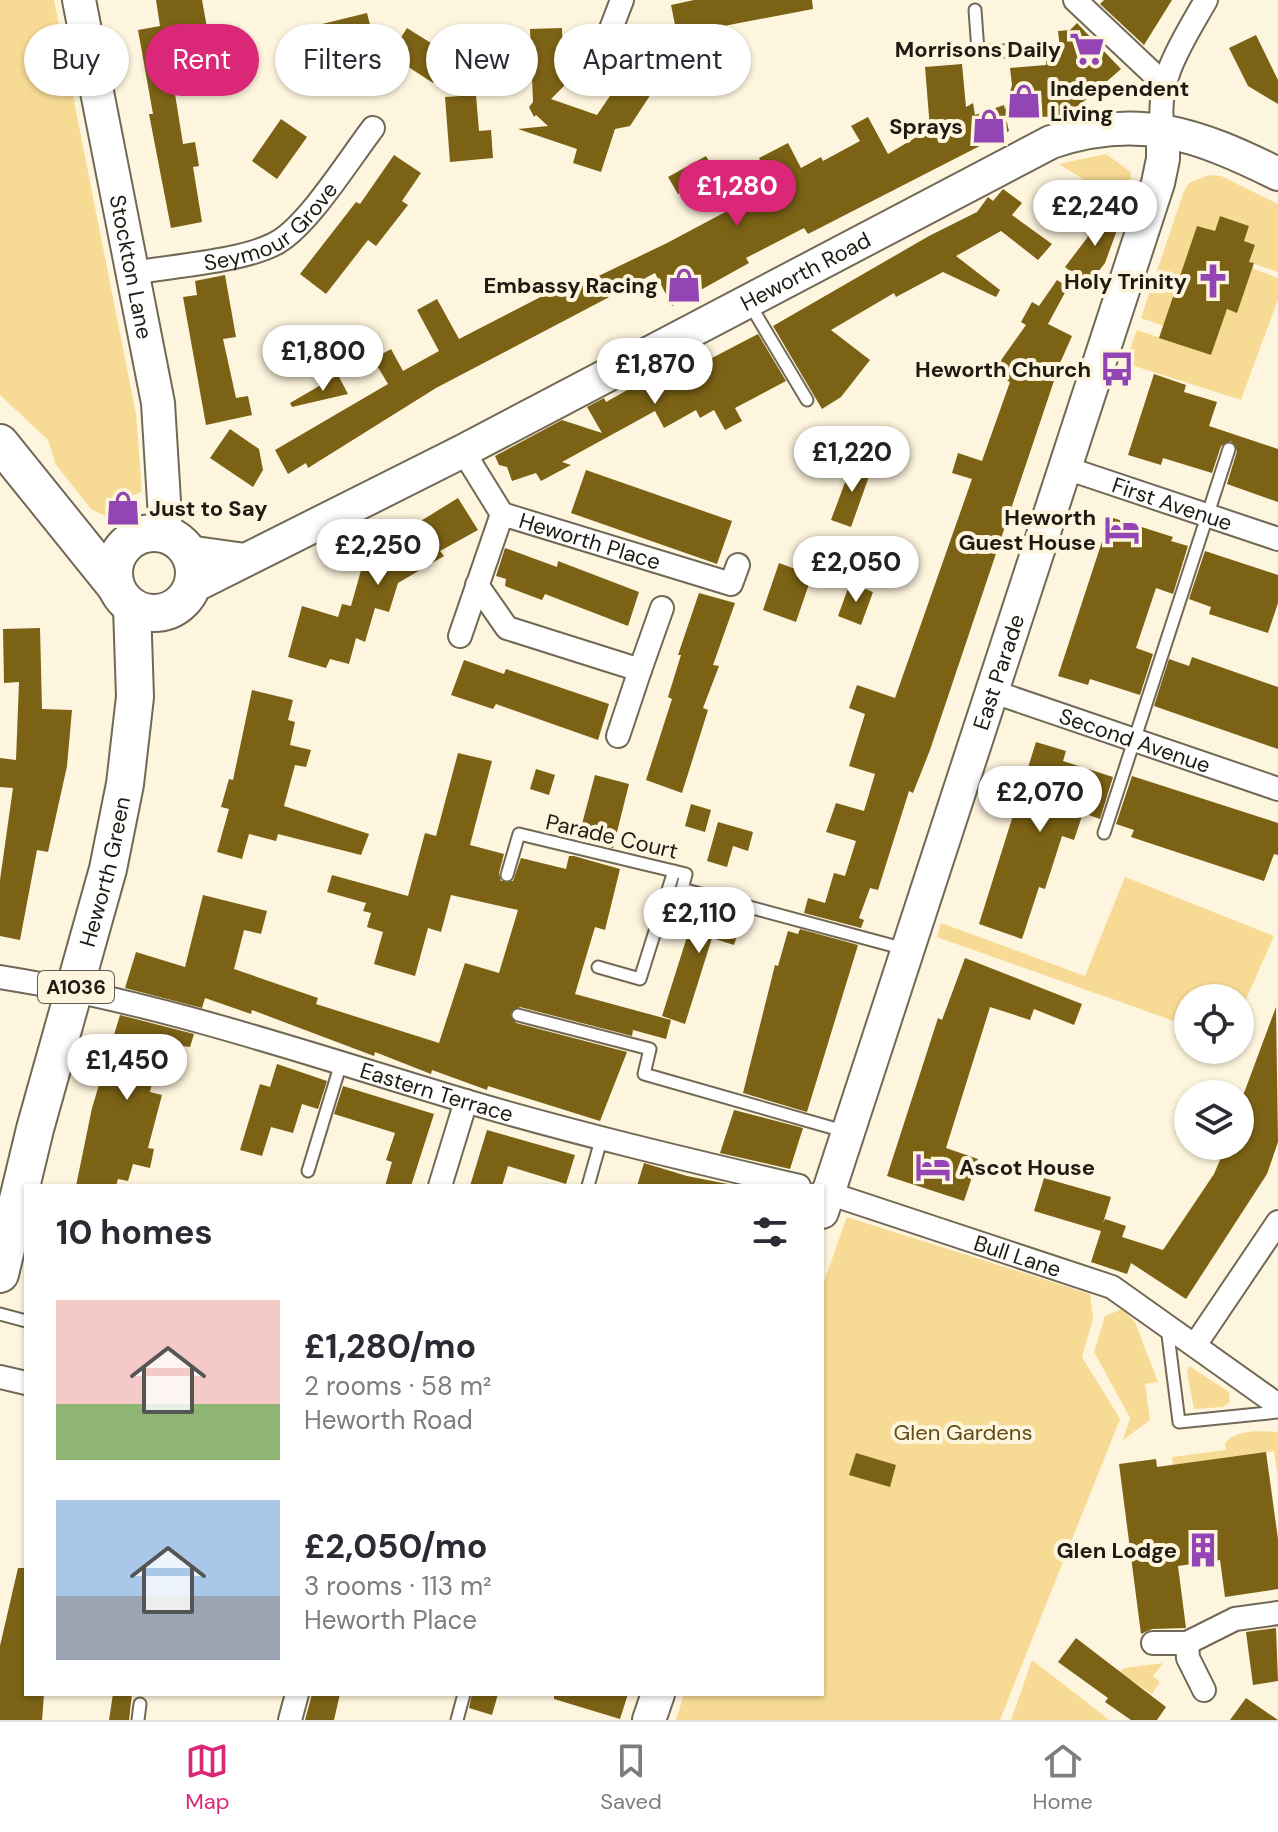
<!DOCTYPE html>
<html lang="en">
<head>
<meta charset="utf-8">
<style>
	body { margin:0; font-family:"DM Sans",sans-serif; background:#f2f2f3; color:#2b2b33; height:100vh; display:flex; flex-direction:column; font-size:30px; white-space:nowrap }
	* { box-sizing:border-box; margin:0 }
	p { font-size:26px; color:#7c7c81 }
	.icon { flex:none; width:44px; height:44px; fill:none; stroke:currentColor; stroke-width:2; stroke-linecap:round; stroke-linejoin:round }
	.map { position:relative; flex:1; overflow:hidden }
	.drawer { position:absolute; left:24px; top:1184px; width:800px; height:512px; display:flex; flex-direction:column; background:#fff; border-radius:0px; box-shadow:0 2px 6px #0004 }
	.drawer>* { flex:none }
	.hud { position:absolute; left:24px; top:24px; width:800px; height:72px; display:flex; gap:16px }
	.buttons { position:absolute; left:1174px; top:984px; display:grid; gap:16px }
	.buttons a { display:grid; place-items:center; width:80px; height:80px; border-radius:50%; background:#fff; box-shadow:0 2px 6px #0004; font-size:40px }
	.price { position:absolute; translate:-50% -68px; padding:0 18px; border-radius:28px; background:#fff; color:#222; font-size:26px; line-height:52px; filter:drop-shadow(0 2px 4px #0008) }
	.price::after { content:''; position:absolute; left:50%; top:48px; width:24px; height:18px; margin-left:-12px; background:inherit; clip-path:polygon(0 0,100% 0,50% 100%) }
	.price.on { background:#db2777; color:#fff }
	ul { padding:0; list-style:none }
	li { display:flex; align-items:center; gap:24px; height:200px; padding:0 32px }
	li span { display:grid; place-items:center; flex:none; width:224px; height:160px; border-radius:0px; color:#555 }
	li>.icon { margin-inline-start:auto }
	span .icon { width:96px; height:96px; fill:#fffc; stroke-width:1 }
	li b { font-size:34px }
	h2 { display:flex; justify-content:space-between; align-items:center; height:96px; padding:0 32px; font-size:34px }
	.pill { padding:0 28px; border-radius:36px; background:#fff; box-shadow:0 2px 6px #0004; font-size:28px; line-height:72px }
	.pill.on { background:#db2777; color:#fff }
	.tabs { display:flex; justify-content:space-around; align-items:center; height:112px; border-top:2px solid #e1e1e2; background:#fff; font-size:22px; color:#7c7c81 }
	.tabs a { display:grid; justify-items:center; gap:4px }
	.tabs .on { color:#db2777 }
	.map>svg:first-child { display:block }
</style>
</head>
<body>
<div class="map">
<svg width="1278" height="1720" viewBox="0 0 1278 1720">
	<rect width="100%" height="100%" fill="#fef5de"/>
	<path fill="#f7db95" d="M0,0H54L136,414L142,491L112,507L105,516L91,509L56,465L48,440L0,395Z
		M1106,154L1131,172L1129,201L1124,205L1059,164Z
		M1209,175L1221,176L1278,204V272L1249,262L1255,245L1244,241L1249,226L1220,216L1212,238L1197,226L1172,329L1141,318L1184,191L1189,183Z
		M1252,268L1278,278V299L1241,400L1125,363L1137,330L1211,355L1227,309L1236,312Z
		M1125,877L1274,936L1240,1013V998H1188V1026L937,937L941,923L1085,976Z
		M847,1217L1090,1294L1093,1319L1082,1357L1120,1419L1000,1720H676L684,1694H822V1287Z
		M1122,1309L1135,1322L1158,1382L1145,1384L1150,1420L1123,1440L1130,1418L1094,1352L1105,1316Z
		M1189,1366L1229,1392L1230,1402L1223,1407L1194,1409L1187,1372Z
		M1278,1432V1478L1274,1451L1173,1465L1172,1457L1226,1450L1225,1443C1237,1429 1261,1431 1278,1432Z
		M1032,1660L1098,1711L1109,1720H1011Z
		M1163,1663L1153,1676L1160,1682L1152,1694L1120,1672L1124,1668Z"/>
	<path fill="#7b6215" d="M156,0H202L208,33L182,38L191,90L175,94L183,144L195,142L199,166L193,167L202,222L171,228L149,114H153L138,30L160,26Z
		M694,0H812L813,9L677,35L671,5Z
		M1104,0H1172L1144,45L1100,4Z
		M367,13L375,44L326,56L318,25Z
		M1077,23L1121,69L1067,116L1006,118L1009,131L808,234L804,228L746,258L749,263L672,306L655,273L436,388L308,468L306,463L288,474L275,450L388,384L373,359L391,349L403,371L439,351L417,310L437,299L459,339L558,288L560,293L582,280L584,283L667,243L746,201L736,182L764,168L759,158L788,143L801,168L821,157L823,161L860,141L851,126L868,117L888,154L930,129L925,67L962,64L966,107L973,103L975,115L1004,105L1005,110L1012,85L1010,68L1046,65V58L1061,57L1058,31L1070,30Z
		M407,28L450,55L433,83L390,55Z
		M562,28L564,86L551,99L597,115L637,56L641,59L648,47L669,61L662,72L664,74L630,126L615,129L601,172L573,163L577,149L518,129L548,126L536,115L534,117L529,107L533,102L530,29Z
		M1256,35L1278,80V104L1248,86L1229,48Z
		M476,95L479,131L491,130L493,158L450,162L445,97Z
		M281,119L307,137L277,179L252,161Z
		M394,155L421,173L402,201L408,205L376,246L368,240L326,294L300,274L356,202L360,204Z
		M706,156L716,173L678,194L668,177Z
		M1003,189L1022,203L1012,215L1052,244L1038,260L1001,231L956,256L1000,290L996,297L943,272L896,297L894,293L831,330L870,360L841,397L822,409L773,326L929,236L977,212L988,197L993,201Z
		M1097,210L1121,219L1105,263L1088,285L1065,267L1087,238Z
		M1220,216L1249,226L1244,241L1255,245L1249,262L1254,263L1237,313L1227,309L1211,355L1159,338L1197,226L1215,231Z
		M225,275L236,337L223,339L236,398L248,396L252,415L206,425L183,297L197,295L195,281Z
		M1057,280L1068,287L1048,324L1072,336L1060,363L930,750L913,793L909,791L878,890L870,888L859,918L864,920L861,928L804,913L808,898L825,903L834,873L845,876L856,841L826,832L836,803L864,811L875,774L849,766L865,714L849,708L857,685L895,698L972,479L952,473L958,453L982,461L1010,382L992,373L1026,325L1021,322L1032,302L1039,306Z
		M758,334L786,381L735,408L742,421L725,430L714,410L700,418L696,410L664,428L655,411L562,462L571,465L541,481L536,473L512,481L507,467L499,465L495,456L562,420L602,433L587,407L604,398L606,402L681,360L687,371Z
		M1154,374L1186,385L1184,392L1217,402L1209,426L1278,449V502L1227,484L1237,451L1231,441L1221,446L1212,473L1163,458L1161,465L1128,455Z
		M338,375L348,394L292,407L290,403Z
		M230,429L259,449L263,470L253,487L210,458Z
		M853,461L872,468L851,527L831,520Z
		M586,470L732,521L717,564L571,513Z
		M458,498L478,530L440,551L444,556L398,583L389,612L375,608L365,642L356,638L349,664L330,659L326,668L288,657L302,606L338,617L342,604L351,606L365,556L422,526L419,522Z
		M1110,517L1173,537L1171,541L1188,546L1173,594L1156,588L1136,648L1153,654L1140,695L1090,679L1088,685L1058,676Z
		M505,548L557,567L558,561L639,592L628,626L545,594L542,600L505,586L506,579L496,576Z
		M1205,551L1278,575V603L1268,633L1209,614L1211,607L1189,599Z
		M779,563L812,575L796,622L763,610Z
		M850,583L873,592L861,625L838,616Z
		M699,593L735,603L713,665L719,666L703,708L708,710L682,793L646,780L672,699L668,697L681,655H678Z
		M40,628L42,709L72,710L67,766L48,852L37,850L20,940L0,936V880L13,788L0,787V758L16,760L19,682L4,683L3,629Z
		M1192,657L1278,687V749L1154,706L1169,659L1189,666Z
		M464,660L504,674L506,669L609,704L598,740L496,704L493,709L451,695Z
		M252,690L293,700L288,720L295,722L290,745L311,750L306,767L295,765L284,806L369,834L361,855L278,834L276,841L249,834L242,859L217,852L229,809L221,807L229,779L233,780Z
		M1036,742L1066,751L1063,761L1113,777L1100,819L1083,813L1074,840L1062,836L1045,889L1039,887L1022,939L979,924Z
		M458,753L492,761L470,845L504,854L499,873L501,881H513L521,858L566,869L569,856H574L620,869L605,930L595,927L575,994L671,1020L666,1039L633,1030L632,1036L520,1007L510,1014L516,1023L627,1052L600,1121L488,1086L487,1090L432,1070L431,1074L375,1052L374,1056L252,1010L251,1014L205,998L202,1008L125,988L136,952L185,967L203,895L267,911L261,934L244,930L234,969L318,998L316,1004L439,1043L465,963L499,973L518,910L451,895L441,932L428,928L415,976L374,964L383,932L367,927L371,913L363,911L366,903L327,892L332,875L408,896L425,833L436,836Z
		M536,769L555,775L549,795L530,789Z
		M595,775L629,784L613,848L578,839Z
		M1132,776L1278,823V855L1274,854L1264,881L1131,837L1134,830L1116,824Z
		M691,804L711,810L705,832L685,826Z
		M718,822L753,832L748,851L733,846L727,867L707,861Z
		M698,902L744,914L734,945L712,938L685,1024L662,1016Z
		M800,929L858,945L807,1112L743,1093L775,965L778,966L788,931L798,934Z
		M965,958L1082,1004L1074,1025L1034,1009L1030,1020L990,1007L946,1148L978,1159L964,1201L887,1176L938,1018L942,1020Z
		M1276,1007L1278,1142L1267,1174L1186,1299L1131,1263L1127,1274L1091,1262L1101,1231L1034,1211L1044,1178L1111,1197L1103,1223L1105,1219L1126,1226L1122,1237L1163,1250L1214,1174L1226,1146H1240V1092L1244,1093Z
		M120,1015L194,1034L190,1047L182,1046L178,1058L159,1052L150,1092L162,1095L148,1148L154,1149L150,1168L133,1164L128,1181L118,1179L116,1186H76L92,1108Z
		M277,1064L327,1081L318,1109L302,1104L293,1133L271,1127L262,1156L240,1150L260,1084L270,1087Z
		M343,1086L434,1114L411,1186H385L392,1162L386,1160L395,1133L334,1114Z
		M734,1110L803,1128L790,1169L720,1153Z
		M487,1130L575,1155L566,1184L508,1166L502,1186H470Z
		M644,1163L687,1176L738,1186H637Z
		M1266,1452L1278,1539V1589L1225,1597L1220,1560L1178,1566L1186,1628L1152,1629L1141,1634L1119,1464L1156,1459L1157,1467Z
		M856,1453L896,1465L890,1487L849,1475Z
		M18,1568H26V1694H44L42,1720H0V1646Z
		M1276,1628L1278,1681L1253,1685L1246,1632Z
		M1076,1638L1166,1707L1157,1720H1131L1105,1702L1108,1698L1058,1662Z
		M113,1694H132L129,1720H109Z
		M312,1694H340L334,1720H305Z
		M472,1694H498L492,1715L469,1708Z
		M554,1694H628L620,1719L554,1699Z
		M1246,1698L1278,1720H1230Z"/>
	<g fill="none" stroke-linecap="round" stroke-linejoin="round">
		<g stroke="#716955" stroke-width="15">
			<path id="lane" d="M975,10L978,51H1011
				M749,303L807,400
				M1104,833L1229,449
				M507,875L519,834L686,874L682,889L905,949
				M598,967L640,979L674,871
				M518,1015L650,1049L644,1074L847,1132
				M308,1171L341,1063
				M588,1186L601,1140
				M0,1314L26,1321
				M1167,1327L1179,1422L1278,1412
				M138,1720L140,1704
				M457,1720L464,1694"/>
		</g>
		<g stroke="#716955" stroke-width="26">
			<g id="street">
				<path d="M1075,0L1163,83"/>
				<path d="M599,60L622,0"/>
				<path d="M1163,130C1154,81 1183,41 1206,0"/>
				<path id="s1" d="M133,273C173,266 246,261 278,242C309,224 350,158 373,128"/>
				<path id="s2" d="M463,451L502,514L731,584L738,565"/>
				<path id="s3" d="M1066,468L1278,539"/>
				<path d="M477,585L507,628L640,670L662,608"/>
				<path d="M460,636L502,514"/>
				<path id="s4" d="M991,691L1278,789"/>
				<path d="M618,736L640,670"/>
				<path id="s5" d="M0,977C160,1002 314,1056 469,1102C578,1134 688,1160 799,1186"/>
				<path d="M440,1186L466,1101"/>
				<path id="s6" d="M822,1191L1112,1287L1278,1405"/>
				<path d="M1195,1345L1278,1222"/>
				<path d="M0,1377L26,1383"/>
				<path d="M1153,1643H1187"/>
				<path d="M1204,1690L1188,1658L1187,1643L1235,1619L1278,1613"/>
				<path d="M290,1720L297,1694"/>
			</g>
		</g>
		<g stroke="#716955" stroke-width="36">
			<g id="secondary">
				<path id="s7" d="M79,0L158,403L166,534"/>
				<path d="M188,552L245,560"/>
				<path id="s8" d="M192,587L463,451L1051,142C1139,112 1199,135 1278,174"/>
				<path id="s9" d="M822,1212L1158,183L1163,159V130"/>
				<path d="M649,1720L658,1694"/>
			</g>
		</g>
		<g stroke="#716955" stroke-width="40">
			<g id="primary">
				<path d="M0,443L116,587"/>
				<circle cx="154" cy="573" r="40"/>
				<path id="s10" d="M0,1274L35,1129L108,869L125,784L135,697L132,607"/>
			</g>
		</g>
		<use href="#lane" stroke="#fff" stroke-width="11"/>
		<use href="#street" stroke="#fff" stroke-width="22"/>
		<use href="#secondary" stroke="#fff" stroke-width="32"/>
		<use href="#primary" stroke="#fff" stroke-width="36"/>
	</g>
	<defs>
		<g id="supermarket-bare" transform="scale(2.76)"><path d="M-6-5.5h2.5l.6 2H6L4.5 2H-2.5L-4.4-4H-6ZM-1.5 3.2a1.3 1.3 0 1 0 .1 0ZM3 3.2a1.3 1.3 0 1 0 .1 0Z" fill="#9345b5" stroke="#fef5de" stroke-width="2.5" paint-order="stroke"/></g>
		<g id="shop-bare" transform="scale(2.76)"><path d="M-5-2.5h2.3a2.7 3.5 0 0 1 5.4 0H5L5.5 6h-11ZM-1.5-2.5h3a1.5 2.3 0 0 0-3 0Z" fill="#9345b5" stroke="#fef5de" stroke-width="2.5" paint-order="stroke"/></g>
		<g id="church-bare" transform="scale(2.76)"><path d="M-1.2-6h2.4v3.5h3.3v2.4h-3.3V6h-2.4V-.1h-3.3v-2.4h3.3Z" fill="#9345b5" stroke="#fef5de" stroke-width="2.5" paint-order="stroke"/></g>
		<g id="bus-bare" transform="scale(2.76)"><path d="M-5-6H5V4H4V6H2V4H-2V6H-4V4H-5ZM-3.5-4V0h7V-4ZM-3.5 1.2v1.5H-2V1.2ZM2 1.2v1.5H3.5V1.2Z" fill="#9345b5" stroke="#fef5de" stroke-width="2.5" paint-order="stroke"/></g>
		<g id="hotel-bare" transform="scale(2.76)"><path d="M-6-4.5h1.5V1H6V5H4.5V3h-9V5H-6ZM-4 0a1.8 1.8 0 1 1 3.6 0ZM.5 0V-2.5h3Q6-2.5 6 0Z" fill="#9345b5" stroke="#fef5de" stroke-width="2.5" paint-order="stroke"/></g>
		<g id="building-bare" transform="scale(2.76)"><path d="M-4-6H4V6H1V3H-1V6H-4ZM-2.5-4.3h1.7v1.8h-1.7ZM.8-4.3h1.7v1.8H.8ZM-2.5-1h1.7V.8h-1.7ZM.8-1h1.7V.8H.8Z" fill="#9345b5" stroke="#fef5de" stroke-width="2.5" paint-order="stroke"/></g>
	</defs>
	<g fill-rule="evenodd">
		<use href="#supermarket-bare" x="1087" y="49"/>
		<use href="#shop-bare" x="1024" y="101"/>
		<use href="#shop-bare" x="989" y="126"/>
		<use href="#church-bare" x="1213" y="281"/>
		<use href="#shop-bare" x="684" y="285"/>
		<use href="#bus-bare" x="1117" y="369"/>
		<use href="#shop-bare" x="123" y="508"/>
		<use href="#hotel-bare" x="1122" y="530"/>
		<use href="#hotel-bare" x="933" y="1167"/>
		<use href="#building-bare" x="1203" y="1550"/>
	</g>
	<g text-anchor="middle" stroke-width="8" stroke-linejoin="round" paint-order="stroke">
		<rect fill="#fef5de" stroke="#625c50" stroke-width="2" x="38" y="971" width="76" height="32" rx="6"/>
		<g font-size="20" font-weight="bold" fill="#1f1b13">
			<text x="76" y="994">A1036</text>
		</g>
		<g font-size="22" font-weight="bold" fill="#1f1b13" stroke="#fef5de" text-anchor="end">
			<text x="1061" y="57">Morrisons Daily</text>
			<text x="1050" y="96" text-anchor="start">Independent<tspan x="1050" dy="25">Living</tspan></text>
			<text x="963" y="134">Sprays</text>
			<text x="1187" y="289">Holy Trinity</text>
			<text x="658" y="293">Embassy Racing</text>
			<text x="1091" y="377">Heworth Church</text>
			<text x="149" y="516" text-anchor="start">Just to Say</text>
			<text x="1096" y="525">Heworth<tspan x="1096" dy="25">Guest House</tspan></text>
			<text x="959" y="1175" text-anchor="start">Ascot House</text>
			<text x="1177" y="1558">Glen Lodge</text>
		</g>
		<g font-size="22" fill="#1f1b13" stroke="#fef5de">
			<text dy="8" stroke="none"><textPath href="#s1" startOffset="150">Seymour Grove</textPath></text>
			<text dy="8" stroke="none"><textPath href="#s7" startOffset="272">Stockton Lane</textPath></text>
			<text dy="8" stroke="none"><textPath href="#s8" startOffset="690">Heworth Road</textPath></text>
			<text dy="8" stroke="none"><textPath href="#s3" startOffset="112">First Avenue</textPath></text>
			<text dy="8" stroke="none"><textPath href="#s2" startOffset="166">Heworth Place</textPath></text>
			<text dy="8" stroke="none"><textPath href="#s9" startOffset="568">East Parade</textPath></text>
			<text dy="8" stroke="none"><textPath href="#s4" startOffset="152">Second Avenue</textPath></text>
			<text transform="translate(612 836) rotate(13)" y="8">Parade Court</text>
			<text dy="8" stroke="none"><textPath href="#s10" startOffset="416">Heworth Green</textPath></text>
			<text dy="8" stroke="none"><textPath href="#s5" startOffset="452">Eastern Terrace</textPath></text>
			<text dy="8" stroke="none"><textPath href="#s6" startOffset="206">Bull Lane</textPath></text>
		</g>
		<g font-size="22" fill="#604c16" stroke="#fef5de">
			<text x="963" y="1440">Glen Gardens</text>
		</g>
	</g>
</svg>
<div class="buttons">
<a><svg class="icon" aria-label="locate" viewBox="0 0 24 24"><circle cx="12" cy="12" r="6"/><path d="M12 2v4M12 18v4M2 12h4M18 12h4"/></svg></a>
<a><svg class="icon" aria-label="layers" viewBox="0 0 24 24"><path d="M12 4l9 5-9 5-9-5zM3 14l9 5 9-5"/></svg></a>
</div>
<b class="price on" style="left:737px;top:228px">£1,280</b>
<b class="price" style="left:1095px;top:248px">£2,240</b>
<b class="price" style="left:323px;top:393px">£1,800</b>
<b class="price" style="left:655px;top:406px">£1,870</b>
<b class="price" style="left:852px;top:494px">£1,220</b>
<b class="price" style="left:378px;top:587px">£2,250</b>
<b class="price" style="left:856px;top:604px">£2,050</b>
<b class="price" style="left:1040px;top:834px">£2,070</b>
<b class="price" style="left:699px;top:955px">£2,110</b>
<b class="price" style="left:127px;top:1102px">£1,450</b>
<div class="hud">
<a class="pill">Buy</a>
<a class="pill on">Rent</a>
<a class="pill">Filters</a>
<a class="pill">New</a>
<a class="pill">Apartment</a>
</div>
<section class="drawer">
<h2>10 homes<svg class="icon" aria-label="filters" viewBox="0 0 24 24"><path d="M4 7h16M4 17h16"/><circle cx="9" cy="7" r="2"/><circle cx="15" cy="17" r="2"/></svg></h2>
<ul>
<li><span style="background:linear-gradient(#f6c9c9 65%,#8fb573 0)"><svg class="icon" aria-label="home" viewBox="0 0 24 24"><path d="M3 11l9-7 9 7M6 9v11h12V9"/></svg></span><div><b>£1,280/mo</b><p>2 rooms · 58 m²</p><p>Heworth Road</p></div></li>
<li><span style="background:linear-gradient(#a9c7e8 60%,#9aa5b1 0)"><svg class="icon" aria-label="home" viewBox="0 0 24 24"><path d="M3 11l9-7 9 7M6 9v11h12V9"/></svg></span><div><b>£2,050/mo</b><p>3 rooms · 113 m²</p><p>Heworth Place</p></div></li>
</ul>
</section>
</div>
<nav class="tabs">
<a class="on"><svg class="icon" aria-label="map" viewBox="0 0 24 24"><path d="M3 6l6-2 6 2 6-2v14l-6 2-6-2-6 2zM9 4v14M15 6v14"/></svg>Map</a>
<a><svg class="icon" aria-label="saved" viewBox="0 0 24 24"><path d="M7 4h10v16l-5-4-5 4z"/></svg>Saved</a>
<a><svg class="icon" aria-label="home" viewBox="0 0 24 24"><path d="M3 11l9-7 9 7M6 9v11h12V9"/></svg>Home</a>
</nav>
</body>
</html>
